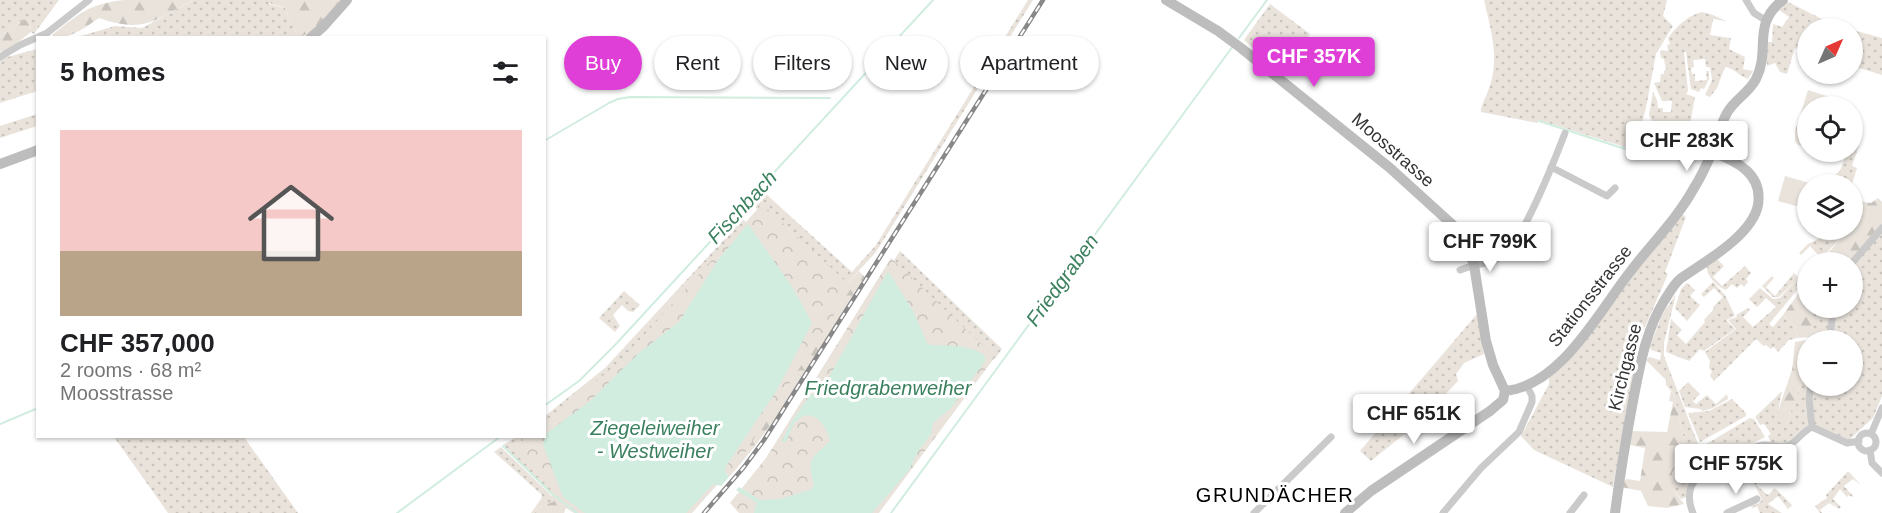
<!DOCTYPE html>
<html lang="en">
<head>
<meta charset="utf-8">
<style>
	body { margin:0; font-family:Helvetica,sans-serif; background:#f2f2f2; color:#202124; height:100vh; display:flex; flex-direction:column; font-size:22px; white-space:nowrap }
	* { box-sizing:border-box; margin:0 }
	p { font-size:20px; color:#757577 }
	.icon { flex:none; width:33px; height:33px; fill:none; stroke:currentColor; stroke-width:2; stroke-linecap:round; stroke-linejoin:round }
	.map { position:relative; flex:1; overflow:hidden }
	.sheet { position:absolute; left:36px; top:36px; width:510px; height:402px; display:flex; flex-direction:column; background:#fff; border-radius:0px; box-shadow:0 2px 4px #0004 }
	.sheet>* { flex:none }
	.banner { position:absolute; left:564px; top:36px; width:570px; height:54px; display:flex; gap:12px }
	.needle { width:39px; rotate:45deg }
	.buttons { position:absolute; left:1797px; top:18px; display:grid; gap:12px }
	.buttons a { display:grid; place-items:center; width:66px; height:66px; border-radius:50%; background:#fff; box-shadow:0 2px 4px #0004; font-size:30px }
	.price { position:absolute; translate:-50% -51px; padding:0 14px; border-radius:6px; background:#fff; color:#222; font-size:20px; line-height:39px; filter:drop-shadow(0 2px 3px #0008) }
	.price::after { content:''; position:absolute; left:50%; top:36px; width:18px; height:14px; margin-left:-9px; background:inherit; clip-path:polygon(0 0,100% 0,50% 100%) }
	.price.active { background:#df3fd6; color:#fff }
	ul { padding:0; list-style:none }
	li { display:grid; align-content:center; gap:12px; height:318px; padding:0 24px }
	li+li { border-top:2px solid #e0e0e0 }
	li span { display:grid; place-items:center; height:186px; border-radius:0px; color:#555 }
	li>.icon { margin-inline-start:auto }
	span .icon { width:108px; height:108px; fill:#fffc; stroke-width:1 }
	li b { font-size:26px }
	h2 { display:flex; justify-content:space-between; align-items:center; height:72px; padding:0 24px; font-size:26px }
	.chip { padding:0 21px; border-radius:27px; background:#fff; box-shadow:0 2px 4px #0004; font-size:21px; line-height:54px }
	.chip.active { background:#df3fd6; color:#fff }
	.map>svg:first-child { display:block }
</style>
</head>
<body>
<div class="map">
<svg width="1882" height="513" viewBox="0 0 1882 513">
	<defs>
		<pattern id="grass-dots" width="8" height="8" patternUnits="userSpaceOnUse" patternTransform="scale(1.5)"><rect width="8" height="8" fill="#e9e3dc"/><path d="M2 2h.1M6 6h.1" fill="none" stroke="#c8c3bd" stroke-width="1.8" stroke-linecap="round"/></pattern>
		<pattern id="forest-firs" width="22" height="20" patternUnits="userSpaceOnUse" patternTransform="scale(1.5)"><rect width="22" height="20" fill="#e9e3dc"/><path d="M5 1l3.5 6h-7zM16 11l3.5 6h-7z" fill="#c8c3bd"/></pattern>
		<pattern id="park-crowns" width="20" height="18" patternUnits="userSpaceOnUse" patternTransform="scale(1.5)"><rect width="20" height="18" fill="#e9e3dc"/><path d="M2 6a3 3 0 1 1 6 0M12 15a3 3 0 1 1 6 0" fill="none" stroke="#c8c3bd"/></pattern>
	</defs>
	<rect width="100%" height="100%" fill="#fff"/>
	<path fill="url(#grass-dots)" d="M0,0H59L34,34L31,32L30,23L24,19L0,37Z
		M194,0H269V4L285,8L298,37L74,38L115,26L142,28Z
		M1028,0H1033L876,252L844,287L755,207L766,194L852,272L876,245Z
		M1484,0H1667L1663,16L1673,26L1656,54L1646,108L1640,130L1631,149L1539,120L1537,123L1481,112V109C1484,99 1490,89 1492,78C1498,52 1490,26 1484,0Z
		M1788,2L1830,23L1847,28H1808L1807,53L1795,48L1787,74L1780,72L1775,63L1767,66V42H1772L1773,24L1782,27L1789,17L1779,10Z
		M1270,4L1310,34L1287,70L1282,73L1244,40Z
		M1702,12L1713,15L1726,21L1713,19L1710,35L1731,38L1729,49L1745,57L1743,69L1753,71L1748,79C1739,76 1734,68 1725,67L1717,88L1710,97L1705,95L1712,80L1710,67H1706L1705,59L1693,60L1694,67L1691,68L1692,74H1695V81L1707,80L1706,71H1709V79L1704,89L1701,88L1699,92L1691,89L1686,52H1684L1688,91L1686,94L1695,97L1689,130L1710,135L1709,139L1690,142L1682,138L1674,121H1673L1679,137L1652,132L1653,130L1659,131L1661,126L1653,123L1649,115L1653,92L1657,100L1658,108H1663V112H1671L1672,101H1662L1654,83L1660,82L1661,74H1664V71L1666,70L1664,59L1661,58L1660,52L1661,50L1668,51L1667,45L1670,44L1668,38C1677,26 1687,16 1702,12Z
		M1853,30L1882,38V75L1853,66Z
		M37,49V91L0,103V59Z
		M37,114V126L0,138V126Z
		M1856,144L1859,145L1852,166L1857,168L1852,184H1842L1833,180L1835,175L1840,171L1845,157L1852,152Z
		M1682,214L1686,217L1665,272L1668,274L1642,334L1638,348L1613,487L1534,450L1521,436L1549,384V376Z
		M743,219L748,224L553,494L503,445L516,437L544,436L545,416L605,368Z
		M1818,230H1822L1821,232L1830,241L1840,230H1848L1818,262H1815L1820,257L1810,246L1801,255L1799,253L1808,244L1822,237Z
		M1882,231V396L1873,418L1849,440L1814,425L1810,400L1813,386H1852V340H1830L1836,308H1852L1853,266Z
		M900,251L1002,349L995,359L967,335L893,262Z
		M1717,259L1724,266L1713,277L1722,286L1745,266L1751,273L1746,279L1748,282L1744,287L1741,284L1737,288L1732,284L1726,290C1717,287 1706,275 1707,267Z
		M1807,268V272L1799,280L1803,283L1769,324L1773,327L1783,315L1795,327L1797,338L1789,340L1778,352L1774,347L1771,349L1766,345L1764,346L1756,339L1714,381L1710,376L1712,371L1709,368L1710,361L1705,352L1736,329L1728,320L1737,317L1736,315L1748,308L1750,310L1743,317L1753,327L1776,307L1766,298L1757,307L1749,299L1760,288L1773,299L1780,298L1795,281L1779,297H1773L1762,286L1772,276L1774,278L1766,287L1775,296L1794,273L1798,277L1802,273L1800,271L1802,269L1805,271Z
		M1713,282L1725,295L1735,316L1726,320L1735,329L1704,351L1700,349L1689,361L1666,352L1671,319L1682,330L1677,335L1686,344L1705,322L1704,320L1714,309L1713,307L1723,297L1714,288L1704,297L1701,294Z
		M1687,283L1695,290L1690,296L1700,305L1687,321L1675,308L1681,289Z
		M624,291L640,305L633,312L628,311L622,305L613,315L620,326L615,332L599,318Z
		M1676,294L1664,343V356L1707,467L1687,491L1686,497L1681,499L1672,488V473L1681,456L1684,440L1674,394L1666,385V380L1646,360L1649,357L1660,360L1661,353L1651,350L1650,346L1662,315Z
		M1812,308H1832L1828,334L1812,337Z
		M1477,314L1484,354L1464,363L1456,374L1458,381L1417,424L1371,461L1360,451Z
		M1807,366L1808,386H1809L1808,425C1791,436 1794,445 1771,443L1768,436L1771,434L1764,424L1760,425L1755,417L1782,391L1778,411L1787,423Z
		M1688,382L1700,394L1693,401L1696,404L1707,395L1716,404L1727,394L1728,399L1713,408L1703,411L1700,409L1685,407L1679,391Z
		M1732,399L1746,413V416L1700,442L1688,413L1709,411Z
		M1750,418L1754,419L1765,437L1710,465L1703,446Z
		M114,437H244L298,513H168Z
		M501,447L552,496L556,501L537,508L535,513H531L541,499L542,495L494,452Z
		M1747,462L1759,476L1762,474L1774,486L1765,478L1761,479L1756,485L1768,495L1775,488L1792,505L1788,509L1778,496L1768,504L1782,513H1760L1757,506L1752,508L1749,504L1756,502L1758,504L1762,500L1745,464Z
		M1848,471L1861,485L1853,479L1844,486L1853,496L1852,497L1849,495L1847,497L1840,489L1833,499L1841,507L1839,509L1828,499L1837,508L1829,503L1820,510L1822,513H1820L1815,506L1827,498L1826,495Z"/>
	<path fill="url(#forest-firs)" d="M124,0H194C154,20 145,34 99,18C84,28 73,38 55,37L52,35C79,14 88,4 124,0Z
		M269,0H340C330,12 315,35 298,37L285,8L269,3Z
		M24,19L30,23L31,32L4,53L0,51V37Z
		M1878,198L1882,202V225L1851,262H1827L1829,252L1848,230H1852L1853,224L1855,220L1853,217V200L1871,203Z
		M859,271L865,277C822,343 782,419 729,477L725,471L844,287Z
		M1807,284L1808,308H1812V337L1797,338L1795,327L1783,315L1798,294Z
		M1812,339L1808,340L1807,366L1787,423L1779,422L1778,411L1792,370L1795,342Z
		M1671,391L1674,394L1684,440L1681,456L1672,473V488L1684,504L1667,508L1648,506L1641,491L1621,487L1622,482L1627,479L1640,481L1645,448L1630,445L1632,431L1667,432L1673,402L1669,401Z
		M555,489L585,513H574L566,508L564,513H535L537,508L555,501L552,496Z"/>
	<path fill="url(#park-crowns)" d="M1808,90L1836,99L1834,106H1808L1807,147L1798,145L1795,141V131Z
		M762,204L852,287L742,457L692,513H578L511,447L524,437L544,436L545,421L619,363Z
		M891,258L995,357L879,513H739L730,503L766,458Z"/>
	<path fill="#e9e3dc" d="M1785,176L1813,184H1808L1807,209L1778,201Z"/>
	<path fill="#d0eddf" d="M748,224L792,287L812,323L777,390L726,466L725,471L729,477L721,486L713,484L686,513H585L563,497L543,444L547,433L589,402L639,353L679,322L718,260Z
		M888,271L913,311L927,343L930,345C949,346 969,344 985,356V361L951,408L933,423L931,434L919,450L909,470L872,513H754L757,503L736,490L739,487L760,500L781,499L812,489L814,484C806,458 812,458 830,441C827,426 813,405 796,421C792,426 789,436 785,443L782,441L792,421L811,394L818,397Z"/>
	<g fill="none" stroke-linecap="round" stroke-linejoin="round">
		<path stroke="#d0eddf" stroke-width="2" d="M1239,38L1267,0
			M1539,121L1625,149
			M544,141L609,103L618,99L630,97L830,98
			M544,406L579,381L615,345L933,0
			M0,424L38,408
			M503,446L551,493L577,513
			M397,513L501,436
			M891,513L1233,46"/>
		<path stroke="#cacaca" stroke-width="7" d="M1746,0L1754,13L1765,20
			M0,57L20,45L47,33L89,0
			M1551,167L1607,196L1615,188
			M1852,263L1882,228
			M1460,270C1475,264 1491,264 1504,254C1523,240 1555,159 1565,133
			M1829,340L1834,308
			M1811,386L1809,398L1812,427
			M1858 442a9 9 0 1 1 18 0a9 9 0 1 1-18 0Z
			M1871,434L1882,408
			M1870,450L1872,463L1882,473
			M1254,513L1331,437
			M1443,513L1481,468L1519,432L1532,402V396L1527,386
			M1570,513L1584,495
			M1693,513C1679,480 1707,469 1732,457C1742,452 1752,446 1763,445C1770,444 1778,448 1786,446C1796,444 1802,431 1812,427L1847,443L1859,441
			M1727,513L1757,499"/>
		<path stroke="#bdbdbd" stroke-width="10" d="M1166,0L1218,31L1241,48L1390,168L1455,227L1466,244L1474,265L1486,341L1493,365L1505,391
			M310,38L323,27L347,0
			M0,164L38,150
			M1505,391C1561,386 1599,311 1630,272C1651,244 1677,219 1694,188C1701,177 1707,164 1712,152C1717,139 1720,125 1727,113C1734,100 1749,93 1756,79C1771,50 1751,24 1783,0
			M1345,513L1371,491L1490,411L1503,400L1505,391
			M1615,513C1620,475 1626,438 1633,401C1640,366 1645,332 1664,301C1669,294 1673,285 1680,279C1704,262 1752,236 1758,205C1763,174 1737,161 1712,152"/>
		<g stroke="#888" stroke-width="4.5">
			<path id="rail" d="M704,513L744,467L764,440L1043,0"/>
		</g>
		<use href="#rail" stroke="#fff" stroke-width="2" stroke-dasharray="7" stroke-linecap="butt"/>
	</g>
	<g text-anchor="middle" stroke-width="6" stroke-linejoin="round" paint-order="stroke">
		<g font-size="18" fill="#333" stroke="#fff">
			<text transform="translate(1393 150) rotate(41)" y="6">Moosstrasse</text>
			<text transform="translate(1590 296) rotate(-52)" y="6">Stationsstrasse</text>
			<text transform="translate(1625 367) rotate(-76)" y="6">Kirchgasse</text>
		</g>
		<g font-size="20" font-style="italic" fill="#3b805e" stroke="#fff">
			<text transform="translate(742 207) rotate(-47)" y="7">Fischbach</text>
			<text transform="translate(1062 280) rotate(-54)" y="7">Friedgraben</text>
			<text x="888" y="395">Friedgrabenweiher</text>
			<text x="655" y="435">Ziegeleiweiher<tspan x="655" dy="23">- Westweiher</tspan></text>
		</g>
		<g font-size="20" letter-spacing="1.5" fill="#000" stroke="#fff">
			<text x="1275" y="502">GRUNDÄCHER</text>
		</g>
	</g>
</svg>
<div class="buttons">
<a><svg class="needle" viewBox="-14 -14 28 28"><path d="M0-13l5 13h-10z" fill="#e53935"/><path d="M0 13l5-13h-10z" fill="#757577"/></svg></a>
<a><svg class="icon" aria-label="locate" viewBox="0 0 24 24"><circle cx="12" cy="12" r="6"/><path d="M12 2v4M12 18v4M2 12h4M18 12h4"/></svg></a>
<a><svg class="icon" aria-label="layers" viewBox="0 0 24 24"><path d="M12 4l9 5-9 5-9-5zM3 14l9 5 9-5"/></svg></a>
<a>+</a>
<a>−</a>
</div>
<b class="price active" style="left:1314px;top:88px">CHF 357K</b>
<b class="price" style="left:1687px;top:172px">CHF 283K</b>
<b class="price" style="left:1490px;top:273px">CHF 799K</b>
<b class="price" style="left:1414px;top:445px">CHF 651K</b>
<b class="price" style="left:1736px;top:495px">CHF 575K</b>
<div class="banner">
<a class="chip active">Buy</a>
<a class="chip">Rent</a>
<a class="chip">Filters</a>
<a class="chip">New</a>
<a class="chip">Apartment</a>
</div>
<section class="sheet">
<h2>5 homes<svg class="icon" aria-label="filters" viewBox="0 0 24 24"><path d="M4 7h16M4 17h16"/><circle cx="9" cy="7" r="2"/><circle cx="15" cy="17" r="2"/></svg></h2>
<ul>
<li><span style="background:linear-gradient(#f6c9c9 65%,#b9a48a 0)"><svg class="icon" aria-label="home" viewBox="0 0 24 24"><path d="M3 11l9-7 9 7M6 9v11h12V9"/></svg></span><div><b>CHF 357,000</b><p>2 rooms · 68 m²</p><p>Moosstrasse</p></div></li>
</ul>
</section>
</div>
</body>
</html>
